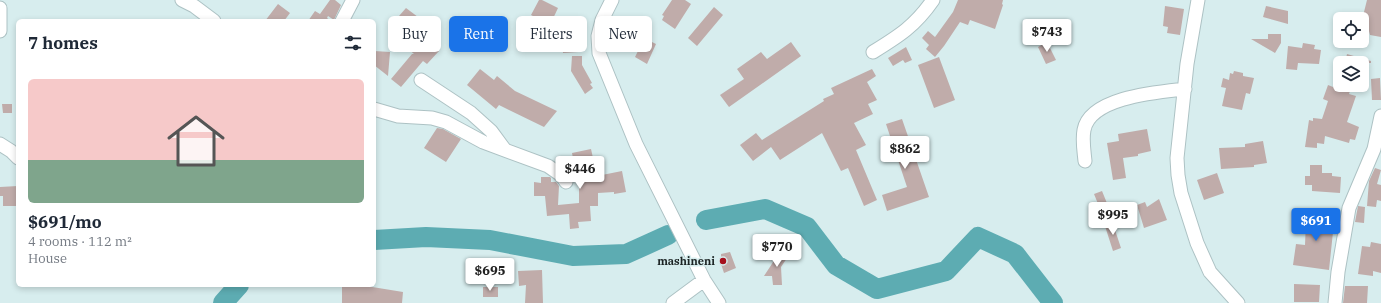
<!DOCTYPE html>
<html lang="en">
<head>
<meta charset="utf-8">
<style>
	body { margin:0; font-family:"IBM Plex Serif",serif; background:#f6f6f7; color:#1f2937; height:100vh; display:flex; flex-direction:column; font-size:15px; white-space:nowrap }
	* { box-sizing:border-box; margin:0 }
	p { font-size:13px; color:#747a83 }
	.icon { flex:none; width:22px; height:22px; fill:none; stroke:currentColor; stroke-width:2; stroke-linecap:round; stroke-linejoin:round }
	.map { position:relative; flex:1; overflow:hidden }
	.side { position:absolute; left:16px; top:19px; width:360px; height:268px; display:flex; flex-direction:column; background:#fff; border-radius:6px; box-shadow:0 2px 6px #0003 }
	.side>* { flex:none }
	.top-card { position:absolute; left:388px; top:16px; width:380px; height:36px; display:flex; gap:8px }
	.fabs { position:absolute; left:1333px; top:12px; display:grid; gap:8px }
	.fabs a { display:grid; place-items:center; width:36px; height:36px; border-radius:6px; background:#fff; box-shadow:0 2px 6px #0003; font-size:20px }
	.price { position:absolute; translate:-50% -34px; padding:0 9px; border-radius:4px; background:#fff; color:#222; font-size:13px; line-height:26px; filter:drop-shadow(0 1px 2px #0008) }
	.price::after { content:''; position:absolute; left:50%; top:24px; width:12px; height:9px; margin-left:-6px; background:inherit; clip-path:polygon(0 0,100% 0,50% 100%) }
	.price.current { background:#1a73e8; color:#fff }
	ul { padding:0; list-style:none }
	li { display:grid; align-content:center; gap:8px; height:212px; padding:0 12px }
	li+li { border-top:1px solid #e0e1e3 }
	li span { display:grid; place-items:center; height:124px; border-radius:6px; color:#555 }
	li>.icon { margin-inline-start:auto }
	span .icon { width:72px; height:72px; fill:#fffc; stroke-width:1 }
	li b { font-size:17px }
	h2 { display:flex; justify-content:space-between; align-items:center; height:48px; padding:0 12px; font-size:17px }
	.pill { padding:0 14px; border-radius:6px; background:#fff; box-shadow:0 2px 6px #0003; font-size:14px; line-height:36px }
	.pill.current { background:#1a73e8; color:#fff }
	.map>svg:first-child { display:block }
</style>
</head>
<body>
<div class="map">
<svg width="1381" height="303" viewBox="0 0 1381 303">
	<rect width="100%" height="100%" fill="#d7edee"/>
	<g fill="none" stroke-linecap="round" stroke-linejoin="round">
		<path stroke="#5dacb2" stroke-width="20" d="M706,220L765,209L807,227L836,265L877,289L946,271L978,237L1015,254L1053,303
			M374,240L426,237L490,240L573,256L626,254L668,235
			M223,303L239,285"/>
	</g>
	<path fill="#c0acaa" d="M330,0H335L341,5L334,20L328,16L327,18L331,21H308L315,11L320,14Z
		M539,0H542L558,8L550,25L531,15Z
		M672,0H685L691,4L675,29L662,20L664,16L662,15Z
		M958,0H1003L1002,4L1003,5L995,29L970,20L968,25L960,22L944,46L935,57L926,49L929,45L922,38L928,31L935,37L953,12Z
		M1367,0H1381V37L1370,35V31L1369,35L1362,33V20Z
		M278,4L290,13L284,21H265Z
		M1165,6L1184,9L1180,35L1167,33L1168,27L1163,26Z
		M1266,6L1288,11V24L1263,17Z
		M714,7L723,15L697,46L688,38Z
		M406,8L426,23L417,35L439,51L427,64L423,61L401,87L391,79L412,54H414L394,36L407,22L399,16Z
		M580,22L581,39H577L578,52L563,53L561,23Z
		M1268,34H1281V43L1275,53L1251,39H1268Z
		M646,39L656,44L647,64L635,57L641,45L643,46Z
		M791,42L801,56L729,107L720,95L744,79L737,69L761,52L767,59Z
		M1047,42L1056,60L1046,64L1038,47Z
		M1303,43L1315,45L1314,49L1321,50L1319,64L1298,63L1297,70L1286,69L1288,46L1302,48Z
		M906,47L912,60L905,63L903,60L893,66L888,58Z
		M374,51L390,52L388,76L374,65Z
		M1347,54L1371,61V63H1345Z
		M572,56H582V65L592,83L590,84L593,88L585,94L571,71Z
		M939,57L955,100L934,108L918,65Z
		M480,69L494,80L497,76L515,91L557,111L544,127L499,105L496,109L467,85Z
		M872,69L876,76L867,82L877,100L868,104L873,114L854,123L866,145L856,150L877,200L864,206L848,168L841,171L822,133L780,160L771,147L753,161L740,145L756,133L762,140L824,101L823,99L834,94L831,88Z
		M1234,71L1243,73V76L1254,78L1250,94L1246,93L1242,110L1222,106L1226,88L1221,87L1223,78L1229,80L1230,73L1233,74Z
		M1380,78L1381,100H1372L1371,79Z
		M1328,85L1333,87L1334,85H1352L1349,94L1356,96L1347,122L1359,127L1355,140L1350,139L1349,143L1325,136L1324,144L1317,143V148L1305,147L1309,120L1313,121V118L1322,119L1328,101L1323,99Z
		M2,104H12V113H3Z
		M902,119L929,197L887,211L882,195L907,187L886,124Z
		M437,128L443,129L461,139L446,162L424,148Z
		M1147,129L1151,151L1138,154V156L1123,158L1126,178L1113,180L1107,143L1119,141L1118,134Z
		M1263,141L1267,163L1254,165V167L1221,169L1219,148L1245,147V144Z
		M591,149L597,176L622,171L626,192L614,194V192L598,193V206H590L591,221L578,222L579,228L570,229L569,214L547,216L545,196H534V182L541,183V177H550L551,178V182H556L559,186L558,205L579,203V168L575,169L572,153Z
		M1310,165H1322V173H1332V176L1341,177L1340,193L1312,191V185H1305V176H1310Z
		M1375,168L1381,170L1377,184L1381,185V201L1377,200L1376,207L1367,206L1369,181Z
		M1217,173L1224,193L1204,200L1197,180Z
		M18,186V206H3V196H0V187Z
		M1102,191L1111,213L1103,216L1094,194Z
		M1159,199L1167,220L1144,228L1137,205L1145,202L1147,207Z
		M1358,206L1365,207L1364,223L1355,222Z
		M1308,212L1335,213L1329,270L1293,265L1296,244L1305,245L1306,221H1307Z
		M1112,221L1121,248L1113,251L1104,223Z
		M1371,242L1381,244V273L1373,271V276L1358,274L1362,246L1370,247Z
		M781,250L789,255L781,267L782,285H773L772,276H764Z
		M730,252L736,268L724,273L719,258H721V254Z
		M542,270L543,303H525L526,285L519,286L518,271Z
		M1294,284L1320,285L1319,302H1294Z
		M342,285H360L403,292L402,303H342Z
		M1345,286H1368L1367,303H1343Z
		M483,287H498V297H483Z"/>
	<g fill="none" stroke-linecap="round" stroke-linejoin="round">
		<g stroke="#adc2c4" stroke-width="15">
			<path id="minor" d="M182,0L194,6L214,21
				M612,0L602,20L598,36L599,53L636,144L704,280L719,303
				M1198,0L1187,64L1177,158L1178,175L1181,193L1197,243L1210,272L1238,303
				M0,8V31
				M342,21L353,0
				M873,52C899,36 915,26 933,0
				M421,80L471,113L491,131L505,150
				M374,109L398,116L432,118L446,122L483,142L548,166L561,175L566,182
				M0,144L11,151L18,158
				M1085,161C1084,151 1082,140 1084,130C1090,97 1158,92 1185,89
				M673,303L704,280
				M1335,303L1338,272L1349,208L1374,149L1381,116"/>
		</g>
		<use href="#minor" stroke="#fff" stroke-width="13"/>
	</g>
	<circle fill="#a60f1c" stroke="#d7edee" stroke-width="1.5" cx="723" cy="261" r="4"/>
	<g text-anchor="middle" stroke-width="3" stroke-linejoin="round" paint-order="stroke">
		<g font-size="11" font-weight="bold" fill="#1c2424" stroke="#d7edee" text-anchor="end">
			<text x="715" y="265">mashineni</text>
		</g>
	</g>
</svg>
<div class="fabs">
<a><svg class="icon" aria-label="locate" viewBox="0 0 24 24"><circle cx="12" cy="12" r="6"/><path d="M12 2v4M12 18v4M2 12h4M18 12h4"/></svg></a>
<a><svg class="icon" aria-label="layers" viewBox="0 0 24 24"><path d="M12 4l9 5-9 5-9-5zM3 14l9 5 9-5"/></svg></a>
</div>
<b class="price" style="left:1047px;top:53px">$743</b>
<b class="price" style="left:905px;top:170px">$862</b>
<b class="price" style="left:580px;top:190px">$446</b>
<b class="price" style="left:1113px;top:236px">$995</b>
<b class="price current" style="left:1316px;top:242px">$691</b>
<b class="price" style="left:777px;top:268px">$770</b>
<b class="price" style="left:490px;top:292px">$695</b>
<div class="top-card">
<a class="pill">Buy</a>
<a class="pill current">Rent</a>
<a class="pill">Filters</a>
<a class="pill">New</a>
</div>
<section class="side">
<h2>7 homes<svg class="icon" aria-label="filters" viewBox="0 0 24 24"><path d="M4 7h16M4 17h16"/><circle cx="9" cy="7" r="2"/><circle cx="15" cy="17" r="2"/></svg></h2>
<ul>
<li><span style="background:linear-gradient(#f6c9c9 65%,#7fa58c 0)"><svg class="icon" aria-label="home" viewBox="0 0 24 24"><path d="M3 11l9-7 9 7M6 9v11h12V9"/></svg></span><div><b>$691/mo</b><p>4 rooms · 112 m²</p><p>House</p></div></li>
</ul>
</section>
</div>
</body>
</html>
